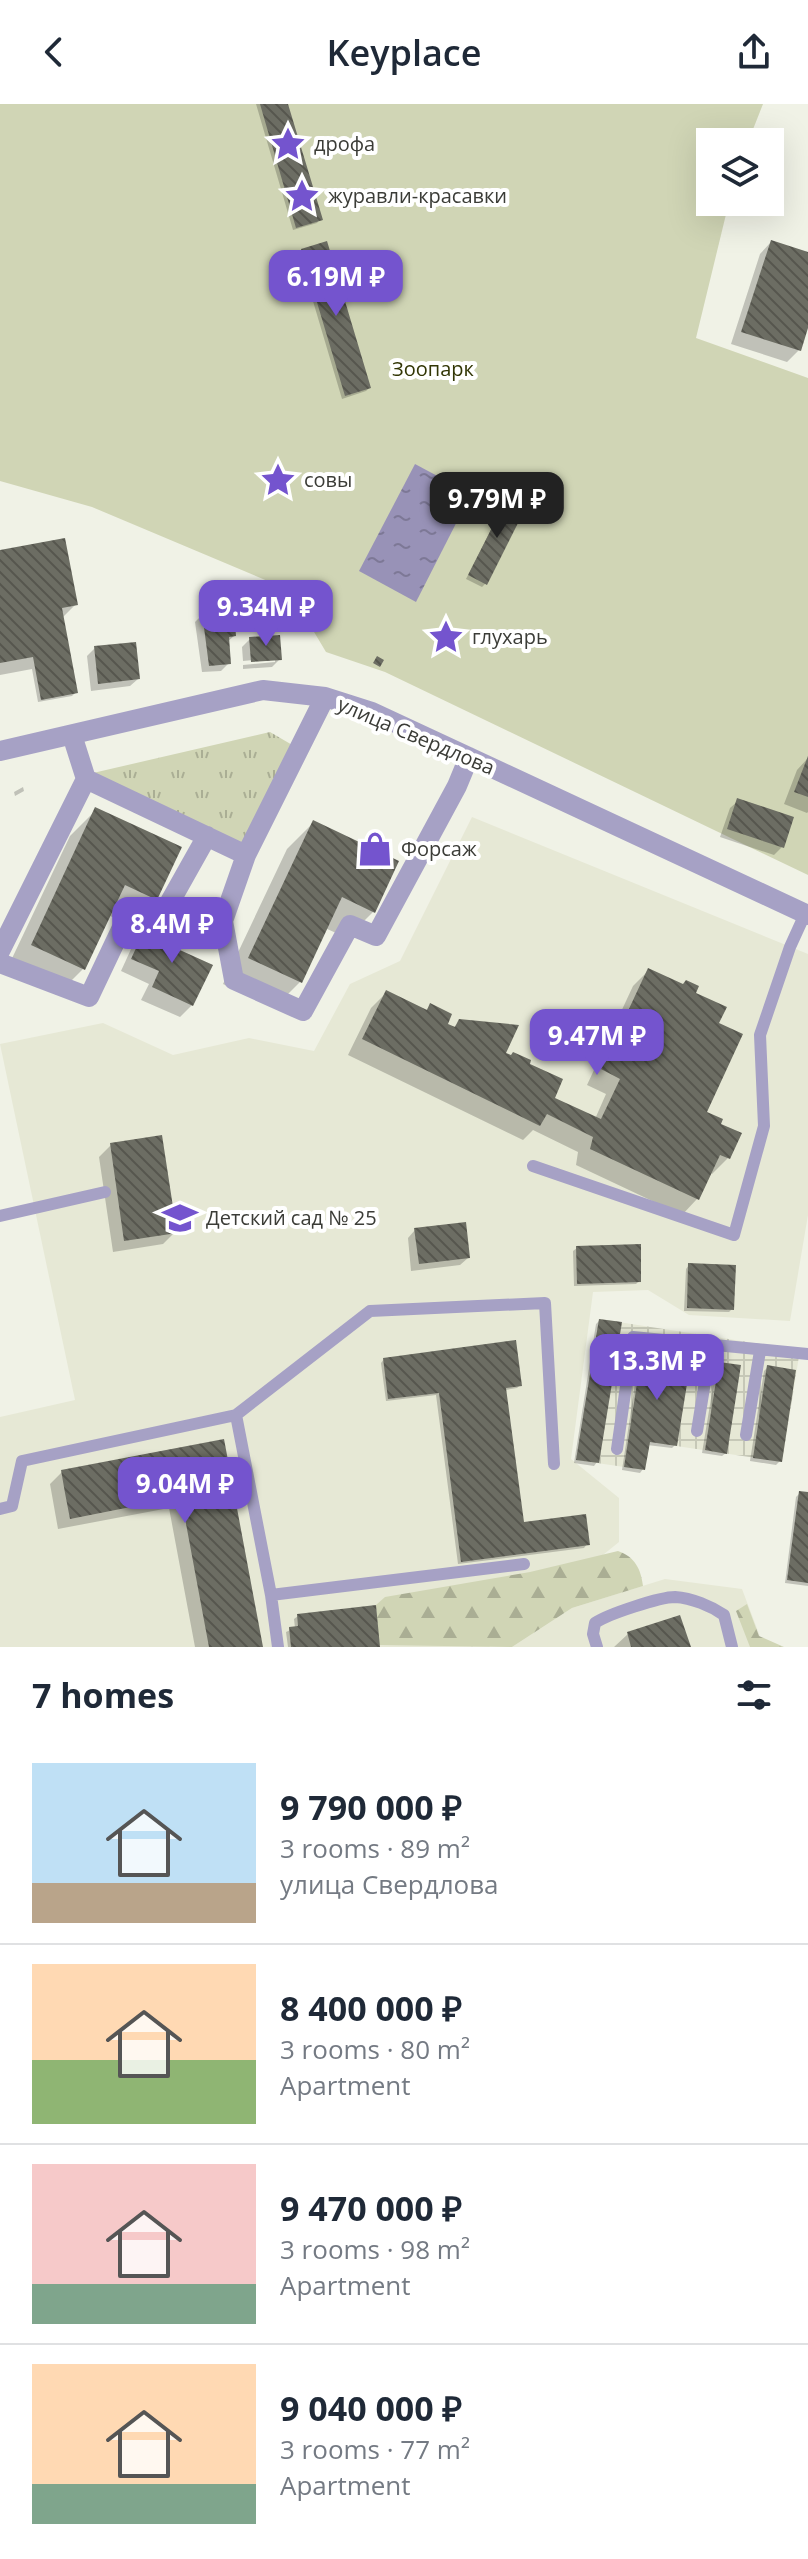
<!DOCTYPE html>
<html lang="en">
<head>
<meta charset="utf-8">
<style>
	body { margin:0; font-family:"Open Sans",sans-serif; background:#f2f2f3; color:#1f2937; height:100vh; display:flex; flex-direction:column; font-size:30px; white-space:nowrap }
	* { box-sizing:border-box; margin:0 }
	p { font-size:26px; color:#747a83 }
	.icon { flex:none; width:44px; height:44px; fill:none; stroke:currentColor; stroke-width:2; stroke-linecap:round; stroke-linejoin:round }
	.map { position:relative; height:1543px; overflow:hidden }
	.side { display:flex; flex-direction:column; background:#fff; flex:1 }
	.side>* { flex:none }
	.buttons { position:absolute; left:696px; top:24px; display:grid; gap:16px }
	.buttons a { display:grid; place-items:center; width:88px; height:88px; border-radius:0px; background:#fff; box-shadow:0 8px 32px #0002; font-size:40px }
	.price { position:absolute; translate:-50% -68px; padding:0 18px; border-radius:16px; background:#7454ce; color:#fff; font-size:26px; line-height:52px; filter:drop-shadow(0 2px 4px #0008) }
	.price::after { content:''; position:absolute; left:50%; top:48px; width:24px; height:18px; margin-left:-12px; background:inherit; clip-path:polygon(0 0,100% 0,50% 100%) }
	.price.current { background:#222; color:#fff }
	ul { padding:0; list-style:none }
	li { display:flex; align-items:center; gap:24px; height:200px; padding:0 32px }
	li+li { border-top:2px solid #e0e1e3 }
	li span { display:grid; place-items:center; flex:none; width:224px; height:160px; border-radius:0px; color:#555 }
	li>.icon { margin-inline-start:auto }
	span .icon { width:96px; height:96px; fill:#fffc; stroke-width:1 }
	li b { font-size:34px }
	h2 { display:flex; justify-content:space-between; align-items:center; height:96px; padding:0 32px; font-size:34px }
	header { display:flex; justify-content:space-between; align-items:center; height:104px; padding:0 32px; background:#fff; font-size:36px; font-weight:600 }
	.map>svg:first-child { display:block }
</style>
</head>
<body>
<header><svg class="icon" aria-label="back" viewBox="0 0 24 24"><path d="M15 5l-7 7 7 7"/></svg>Keyplace<svg class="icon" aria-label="share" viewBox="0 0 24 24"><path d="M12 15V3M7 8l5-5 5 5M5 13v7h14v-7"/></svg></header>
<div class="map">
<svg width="808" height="1543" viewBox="0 0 808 1543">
	<defs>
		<pattern id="industrial-grid" width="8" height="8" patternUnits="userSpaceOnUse" patternTransform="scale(2)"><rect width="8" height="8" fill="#e6e8d5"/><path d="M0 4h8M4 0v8" fill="none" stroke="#c6c8b7"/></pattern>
		<pattern id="grass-tufts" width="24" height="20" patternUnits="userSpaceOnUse" patternTransform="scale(2)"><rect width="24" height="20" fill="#d0d5b5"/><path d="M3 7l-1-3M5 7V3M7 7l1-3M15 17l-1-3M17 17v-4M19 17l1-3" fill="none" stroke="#aaae94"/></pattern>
		<pattern id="forest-firs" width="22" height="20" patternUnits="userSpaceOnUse" patternTransform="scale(2)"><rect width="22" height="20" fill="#d0d5b5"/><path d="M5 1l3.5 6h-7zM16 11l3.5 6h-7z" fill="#aaae94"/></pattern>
		<pattern id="water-ripples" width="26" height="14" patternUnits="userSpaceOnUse" patternTransform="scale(2)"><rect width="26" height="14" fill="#9892b7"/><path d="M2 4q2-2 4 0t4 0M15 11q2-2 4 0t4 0" fill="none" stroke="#7d7896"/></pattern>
		<pattern id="building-back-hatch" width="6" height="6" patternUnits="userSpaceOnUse" patternTransform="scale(2)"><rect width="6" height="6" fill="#6c6d63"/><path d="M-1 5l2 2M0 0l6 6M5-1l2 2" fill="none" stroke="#56564e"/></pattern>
	</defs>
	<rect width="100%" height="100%" fill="#f0f2e6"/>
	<path fill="#e6e8d5" d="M472,713L808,850V1111L790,1217L689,1211L648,1186L593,1188L571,1355L619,1394V1438L489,1543H0V1313L75,1296L0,940L103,919L173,951L249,934L314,947L350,880L400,857Z
		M665,1475L742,1485L764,1543H512L572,1504Z"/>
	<path fill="url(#industrial-grid)" d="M599,1215L800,1246L782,1358L650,1338L645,1366L576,1356Z"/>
	<path fill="url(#grass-tufts)" d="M270,628L294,642L243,740L93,669Z"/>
	<path fill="url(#forest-firs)" d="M618,1447C635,1453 641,1465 643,1482L572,1504L512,1543L379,1541L376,1501L385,1493L530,1468Z
		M747,1500L759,1532L784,1543H750L736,1507Z"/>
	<path fill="#d0d5b5" d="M0,0H763L748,38H710V98H729L696,234L808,274V771L385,568L326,548L289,486L92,403L0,377Z"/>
	<path fill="url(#water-ripples)" d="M415,360L471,390L416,498L359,467Z"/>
	<path fill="#0003" d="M256,0H286L320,115L317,119L293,126Z
		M771,138L808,150V217L799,246L787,258L731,240L760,150Z
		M302,146L369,284L366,287L342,295L299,150Z
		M505,398L485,480L482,483L466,475Z
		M0,448L76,500L62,514L76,588L72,592L38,598L32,565L0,571Z
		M203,510L234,532L227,538L229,559L221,567L202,568L195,518Z
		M250,535L280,555L272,563L243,565V561L275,558V554L243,557L242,543Z
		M95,544L138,575L130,582L91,587L87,552Z
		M808,654V708L807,709L784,700L797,666Z
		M23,683L24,687L15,692L14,688Z
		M738,697L782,743L774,751L720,733L730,704Z
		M96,706L156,795L130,821L108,811L83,865L57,891L6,867L70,732Z
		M313,719L373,808L347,834L325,824L300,878L274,904L223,880L287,745Z
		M148,820L192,901L180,913L141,896L149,880L121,867L137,832Z
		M649,866L694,890L717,920L704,1009L718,1021L728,1054L712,1070L710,1068L697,1095L682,1111L576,1061L578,1048L533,1026L523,1036L348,951L371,904L387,888L425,907L431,901L445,920L453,924L460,917L504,950L527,961L552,995L595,1015L606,990L587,981L633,882Z
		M111,1041L175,1128L163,1140L113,1148L99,1053Z
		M415,1126L468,1154L460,1161L411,1167L408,1134Z
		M577,1144L639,1177L636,1180L574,1182L573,1147Z
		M689,1161L732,1205L729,1208L684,1207L686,1165Z
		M599,1217L597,1358L594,1362L574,1359L596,1220Z
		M644,1243L675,1341L672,1344L647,1341L643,1365L640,1369L622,1366L640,1247Z
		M384,1255L520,1281L517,1284L505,1286L522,1421L587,1440L584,1444L458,1460L436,1291L386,1297L381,1259Z
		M719,1260L726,1349L722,1352L702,1349L716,1264Z
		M768,1263L780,1357L776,1361L750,1357L764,1267Z
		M222,1337L261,1543H195L169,1404L58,1425L50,1380L62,1368Z
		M800,1389L808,1390V1482L785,1479L796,1393Z
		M298,1512L378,1543H288L286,1528L295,1524L294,1515Z
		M628,1530L689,1543H614Z"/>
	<path fill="url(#building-back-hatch)" d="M260,0H288L323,116L296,124Z
		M771,136L808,148V224L801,247L741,228Z
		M327,137L371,284L345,292L301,145Z
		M508,392L527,401L487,481L468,471Z
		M65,434L78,501L62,504L78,589L41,596L33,553L0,559V446Z
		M234,506L236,532L229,533L231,560L209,562L202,508Z
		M280,531L282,556L251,558L249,533Z
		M136,538L140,575L98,580L94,542Z
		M377,552L384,556L380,563L373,559Z
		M808,652V693L794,688Z
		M737,694L794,713L784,744L727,725Z
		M95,703L182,743L157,796L125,781L85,866L31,841Z
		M313,716L399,757L375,809L342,793L302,879L248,854Z
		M148,818L177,831L171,842L213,861L193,902L152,883L159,867L131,855Z
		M648,864L683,880L686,876L699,882L696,889L727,903L719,919L743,930L707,1008L723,1015L721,1020L742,1029L730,1055L720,1051L699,1096L590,1045L593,1033L547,1010L540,1022L362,935L386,886L427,906L430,899L452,910L448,920L455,923L459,915L519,921L506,949L511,951L513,948L531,956L530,960L563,975L555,994L601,1015L620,975L601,965Z
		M162,1031L177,1129L124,1137L110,1039Z
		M466,1118L470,1154L419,1160L414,1124Z
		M641,1140V1178L577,1180L576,1142Z
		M688,1159L736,1161L734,1206L687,1204Z
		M599,1215L622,1218L599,1359L576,1356Z
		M516,1236L522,1282L506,1284L524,1418L586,1410L590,1441L461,1458L439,1289L388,1295L383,1254Z
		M643,1241L692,1249L677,1342L650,1338L645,1366L624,1363Z
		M719,1258L741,1261L727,1350L705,1346Z
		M767,1261L796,1266L782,1358L753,1354Z
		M224,1335L263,1543H209L181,1393L70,1415L65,1389L61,1366Z
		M799,1387L808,1388V1479L787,1476Z
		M376,1501L380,1543H291L289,1523L298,1522L297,1510Z
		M680,1511L691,1543H631L627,1528Z"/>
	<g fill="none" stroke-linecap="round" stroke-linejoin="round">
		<path stroke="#a6a1c5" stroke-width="12" d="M533,1062L734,1131L764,1022L760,931L790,843L805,810
			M0,1112L105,1088
			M236,1311L370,1207L545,1199L554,1360
			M697,1327L711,1241
			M746,1331L760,1247
			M617,1345L633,1233L808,1250
			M0,1405L12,1402L22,1357L236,1311L271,1491L278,1543
			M271,1491L524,1460
			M597,1543L593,1530L595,1519C608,1510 660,1493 675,1493C692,1494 711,1502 724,1511L732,1543"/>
		<path stroke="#a6a1c5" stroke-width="20" d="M0,647L263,586L325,593L372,608L808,811
			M86,675L246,751L325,593
			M246,751L223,817L234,876L303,907L350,821L376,832L457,682L469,653
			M0,847L86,675L72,631
			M0,859L89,893L126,815L166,805L207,732"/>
	</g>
	<defs>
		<g id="sight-bare" transform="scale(2.76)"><path d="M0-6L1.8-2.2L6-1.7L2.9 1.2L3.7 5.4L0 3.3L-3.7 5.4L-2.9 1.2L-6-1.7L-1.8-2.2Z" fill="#7454ce" stroke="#fff" stroke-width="2.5" paint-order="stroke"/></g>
		<g id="shop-bare" transform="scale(2.76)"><path d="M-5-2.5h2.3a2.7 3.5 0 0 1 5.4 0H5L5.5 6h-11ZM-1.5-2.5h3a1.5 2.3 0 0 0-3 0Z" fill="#7454ce" stroke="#fff" stroke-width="2.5" paint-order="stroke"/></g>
		<g id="school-bare" transform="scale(2.76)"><path d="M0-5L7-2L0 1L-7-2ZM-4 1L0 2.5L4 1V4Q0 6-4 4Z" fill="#7454ce" stroke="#fff" stroke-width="2.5" paint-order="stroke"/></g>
	</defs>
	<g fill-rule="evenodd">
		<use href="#sight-bare" x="288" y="40"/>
		<use href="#sight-bare" x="302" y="92"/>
		<use href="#sight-bare" x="278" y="376"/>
		<use href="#sight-bare" x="446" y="533"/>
		<use href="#shop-bare" x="375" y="745"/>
		<use href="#school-bare" x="180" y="1114"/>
	</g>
	<g text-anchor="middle" stroke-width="8" stroke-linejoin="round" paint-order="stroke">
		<g font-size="20" fill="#3b3c37" stroke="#fff" text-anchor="start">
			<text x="314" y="47">дрофа</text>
			<text x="328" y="99">журавли-красавки</text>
			<text x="304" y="383">совы</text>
			<text x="472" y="540">глухарь</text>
			<text x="401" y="752">Форсаж</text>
			<text x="206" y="1121">Детский сад № 25</text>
		</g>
		<g font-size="20" fill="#323605" stroke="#fff">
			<text x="433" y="272">Зоопарк</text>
		</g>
		<g font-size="20" fill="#3b3c37" stroke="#fff">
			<text transform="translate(416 632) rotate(23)" y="7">улица Свердлова</text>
		</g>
	</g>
</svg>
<div class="buttons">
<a><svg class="icon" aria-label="layers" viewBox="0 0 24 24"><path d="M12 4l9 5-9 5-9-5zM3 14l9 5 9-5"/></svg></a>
</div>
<b class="price" style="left:336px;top:214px">6.19M ₽</b>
<b class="price current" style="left:497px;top:436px">9.79M ₽</b>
<b class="price" style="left:266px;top:544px">9.34M ₽</b>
<b class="price" style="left:172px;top:861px">8.4M ₽</b>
<b class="price" style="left:597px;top:973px">9.47M ₽</b>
<b class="price" style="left:657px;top:1298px">13.3M ₽</b>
<b class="price" style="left:185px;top:1421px">9.04M ₽</b>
</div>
<section class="side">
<h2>7 homes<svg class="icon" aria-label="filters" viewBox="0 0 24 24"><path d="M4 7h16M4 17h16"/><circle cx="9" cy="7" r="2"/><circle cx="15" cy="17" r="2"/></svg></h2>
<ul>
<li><span style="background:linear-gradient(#bfe0f5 75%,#b9a48a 0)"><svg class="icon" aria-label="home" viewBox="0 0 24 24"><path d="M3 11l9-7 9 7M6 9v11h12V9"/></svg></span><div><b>9 790 000 ₽</b><p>3 rooms · 89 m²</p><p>улица Свердлова</p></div></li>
<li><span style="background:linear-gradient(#ffd9b3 60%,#8fb573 0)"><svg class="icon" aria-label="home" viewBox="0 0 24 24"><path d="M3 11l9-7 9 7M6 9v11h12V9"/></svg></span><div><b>8 400 000 ₽</b><p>3 rooms · 80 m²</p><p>Apartment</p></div></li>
<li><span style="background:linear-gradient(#f6c9c9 75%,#7fa58c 0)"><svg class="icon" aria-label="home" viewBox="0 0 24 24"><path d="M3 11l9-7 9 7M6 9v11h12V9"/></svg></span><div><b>9 470 000 ₽</b><p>3 rooms · 98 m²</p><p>Apartment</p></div></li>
<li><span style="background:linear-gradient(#ffd9b3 75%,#7fa58c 0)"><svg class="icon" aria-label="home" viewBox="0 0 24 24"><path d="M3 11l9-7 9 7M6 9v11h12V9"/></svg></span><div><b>9 040 000 ₽</b><p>3 rooms · 77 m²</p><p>Apartment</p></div></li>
</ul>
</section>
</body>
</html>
